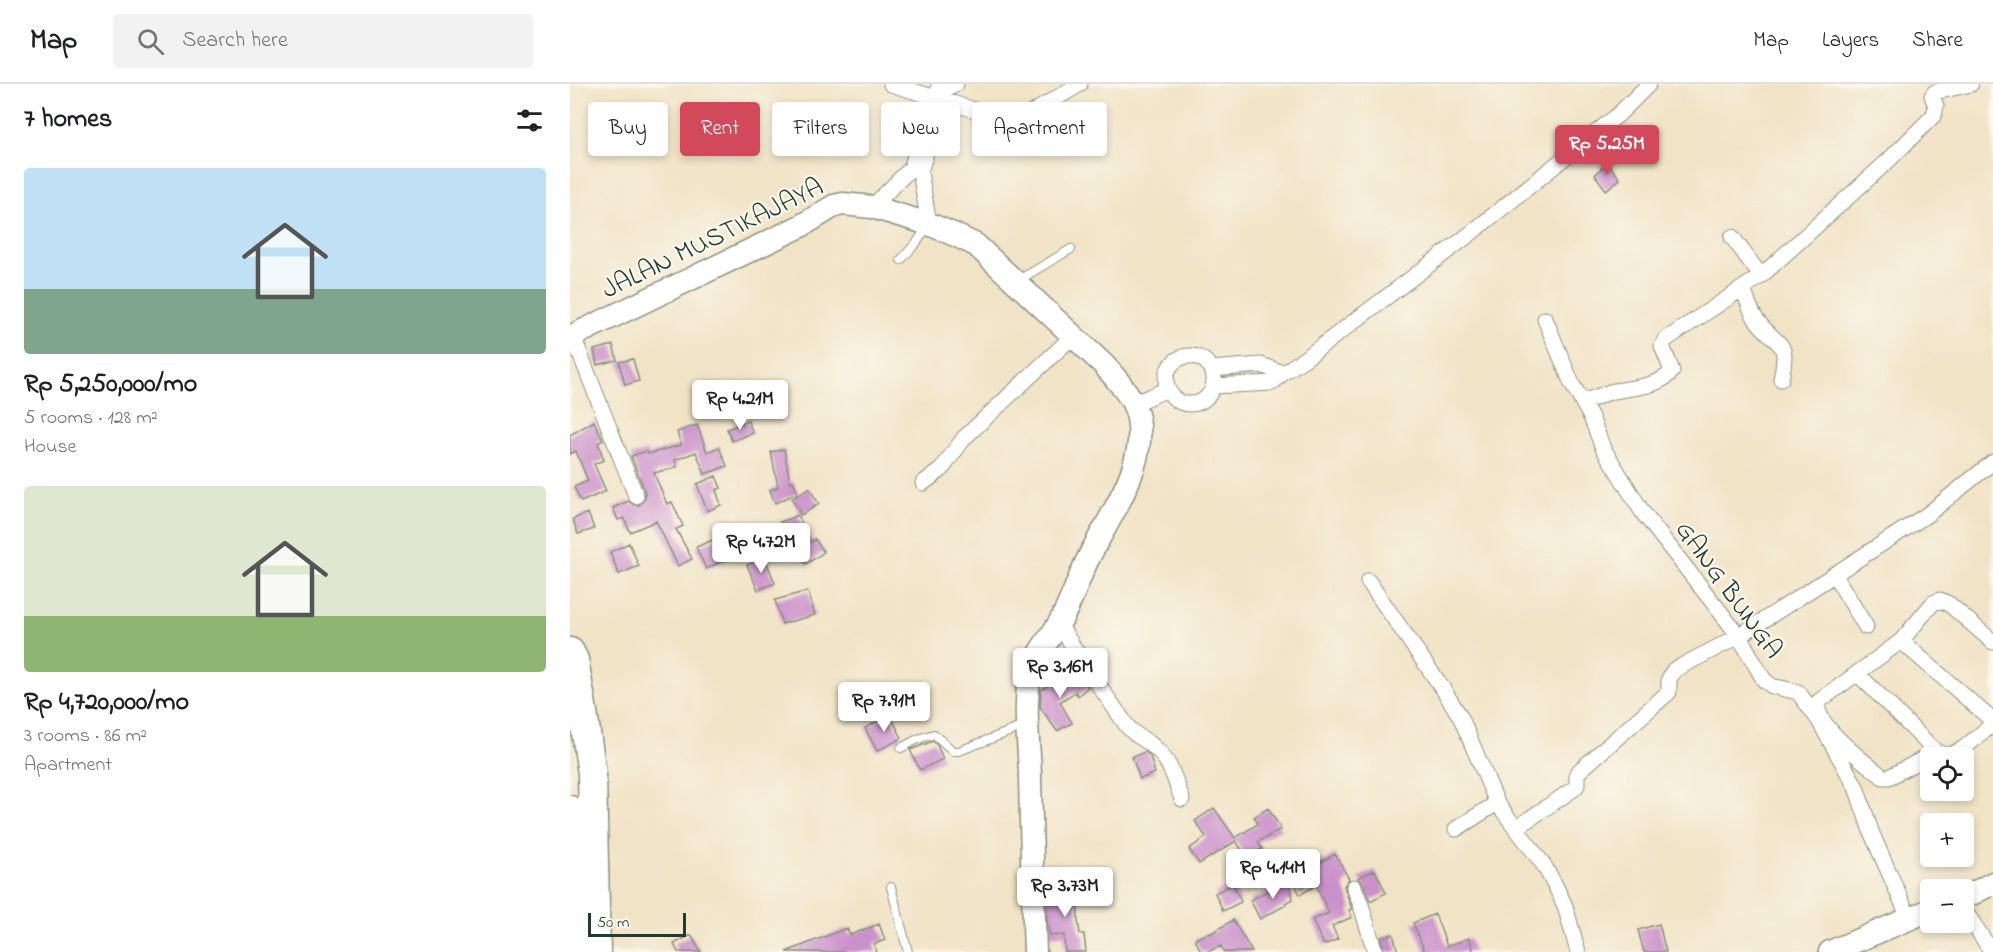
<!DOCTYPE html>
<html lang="en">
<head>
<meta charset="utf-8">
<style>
	body { margin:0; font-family:"Indie Flower",sans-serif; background:#f2f2f2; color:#202124; height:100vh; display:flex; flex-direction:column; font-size:22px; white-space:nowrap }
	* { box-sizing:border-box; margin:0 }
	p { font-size:20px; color:#757577 }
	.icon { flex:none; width:33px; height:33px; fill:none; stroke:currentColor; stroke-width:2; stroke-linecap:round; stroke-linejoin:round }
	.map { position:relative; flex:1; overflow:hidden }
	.side { display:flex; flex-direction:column; background:#fff; width:570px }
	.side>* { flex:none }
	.hud { position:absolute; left:18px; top:18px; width:570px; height:54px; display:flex; gap:12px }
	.tools { position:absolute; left:1350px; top:663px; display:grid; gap:12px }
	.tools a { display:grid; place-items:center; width:54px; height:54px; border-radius:6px; background:#fff; box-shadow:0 3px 9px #0003; font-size:30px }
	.scale { position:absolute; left:18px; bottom:15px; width:98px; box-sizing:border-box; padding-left:6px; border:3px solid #1f3d34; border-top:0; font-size:16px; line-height:21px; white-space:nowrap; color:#1f3d34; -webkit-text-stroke:4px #fbf7ec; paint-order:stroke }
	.price { position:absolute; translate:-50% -51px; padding:0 14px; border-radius:6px; background:#fff; color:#222; font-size:20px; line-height:39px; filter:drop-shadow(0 2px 3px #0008) }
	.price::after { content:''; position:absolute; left:50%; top:36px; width:18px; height:14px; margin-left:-9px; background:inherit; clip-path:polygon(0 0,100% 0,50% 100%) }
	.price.selected { background:#d1495b; color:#fff }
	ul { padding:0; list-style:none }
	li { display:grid; align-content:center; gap:12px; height:318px; padding:0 24px }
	li span { display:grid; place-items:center; height:186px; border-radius:6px; color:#555 }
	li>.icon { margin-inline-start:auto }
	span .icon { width:108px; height:108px; fill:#fffc; stroke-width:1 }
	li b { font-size:26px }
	h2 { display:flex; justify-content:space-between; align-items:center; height:72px; padding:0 24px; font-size:26px }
	.chip { padding:0 21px; border-radius:6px; background:#fff; box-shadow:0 3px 9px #0003; font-size:21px; line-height:54px }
	.chip.selected { background:#d1495b; color:#fff }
	header { display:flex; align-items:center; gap:36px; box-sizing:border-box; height:84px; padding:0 30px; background:#fff; border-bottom:2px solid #e0e0e0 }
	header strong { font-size:28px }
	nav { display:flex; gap:33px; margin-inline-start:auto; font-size:21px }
	.search { width:420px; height:54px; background:#f2f2f2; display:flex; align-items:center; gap:15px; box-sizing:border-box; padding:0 21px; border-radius:6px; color:#757577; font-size:22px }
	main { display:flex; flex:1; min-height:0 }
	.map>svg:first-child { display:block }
</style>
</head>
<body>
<header>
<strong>Map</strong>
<div class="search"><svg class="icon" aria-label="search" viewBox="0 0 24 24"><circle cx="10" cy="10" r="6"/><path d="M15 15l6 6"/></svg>Search here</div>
<nav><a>Map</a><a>Layers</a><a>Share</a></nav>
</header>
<main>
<section class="side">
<h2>7 homes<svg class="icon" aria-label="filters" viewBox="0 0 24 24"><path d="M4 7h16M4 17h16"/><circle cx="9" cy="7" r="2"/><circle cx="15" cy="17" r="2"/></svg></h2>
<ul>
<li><span style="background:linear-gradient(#bfe0f5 65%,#7fa58c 0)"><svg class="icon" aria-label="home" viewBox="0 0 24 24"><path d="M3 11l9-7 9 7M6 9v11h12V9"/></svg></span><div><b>Rp 5,250,000/mo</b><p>5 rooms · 128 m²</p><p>House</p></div></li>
<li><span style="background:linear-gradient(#dfe7d0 70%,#8fb573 0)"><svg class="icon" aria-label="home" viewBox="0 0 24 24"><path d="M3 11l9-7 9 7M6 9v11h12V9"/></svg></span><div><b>Rp 4,720,000/mo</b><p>3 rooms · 86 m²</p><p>Apartment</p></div></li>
</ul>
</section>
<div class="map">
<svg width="1423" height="868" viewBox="0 0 1423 868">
	<rect width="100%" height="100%" fill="#fbf7ec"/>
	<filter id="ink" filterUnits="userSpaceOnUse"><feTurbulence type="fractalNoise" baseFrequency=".0167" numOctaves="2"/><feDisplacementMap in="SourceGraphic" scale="12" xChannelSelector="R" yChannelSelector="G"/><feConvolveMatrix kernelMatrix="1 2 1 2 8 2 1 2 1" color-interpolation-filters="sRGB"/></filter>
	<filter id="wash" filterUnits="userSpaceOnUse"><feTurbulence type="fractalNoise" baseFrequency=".008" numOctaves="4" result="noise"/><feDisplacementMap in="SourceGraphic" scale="24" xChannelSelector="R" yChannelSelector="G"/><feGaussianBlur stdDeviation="1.35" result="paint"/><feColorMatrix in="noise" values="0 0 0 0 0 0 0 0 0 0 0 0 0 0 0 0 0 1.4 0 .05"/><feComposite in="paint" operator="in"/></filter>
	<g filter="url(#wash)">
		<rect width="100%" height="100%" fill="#f1e3c6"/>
		<g id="blocks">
			<path fill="#ca90cb" d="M1037,78L1050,95L1036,106L1025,91Z
				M43,261L47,276L27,281L24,266Z
				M63,275L69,297L55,301L49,278Z
				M24,337L33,356L28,359L34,376L24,380L36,407L11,418L4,403L18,397L6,367L0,370V351Z
				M178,337L183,349L162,357L157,345Z
				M127,341L137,368L149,363L157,382L135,390L126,368L105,376L107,383L84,389L97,420L102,418L113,442L106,445L122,475L108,482L86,437L60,448L54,434L48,436L43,424L58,417L64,421H69L75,414V408L61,372L77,367L78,370L111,361L107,348Z
				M214,365L220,398L223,397L228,409L205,419L200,406L208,403L201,368Z
				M146,392L151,404L146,406L151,421L137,427L127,400Z
				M239,404L249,420L231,431L222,415Z
				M18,429L24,445L8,450L3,435Z
				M228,431L241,458L245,455L254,468L236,480L215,449L210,438Z
				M150,453L159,474L136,485L126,463Z
				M59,459L69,482L49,490L40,468Z
				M195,474L205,499L188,506L177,481Z
				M238,507L245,531L212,540L205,516Z
				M506,587L518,603L508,612L505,608L490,618L502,639L487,647L470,623L471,606L492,592L495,597Z
				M320,631L332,654L307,667L295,644Z
				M363,657L367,661L373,675L350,686L340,666Z
				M575,668L580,672L585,689L570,695L562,673Z
				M644,724L665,754L688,740L684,733L698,724L711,745L688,758L692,765L677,774L666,757L629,780L619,765L636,753L625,737Z
				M765,770L779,795L774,802L782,825L779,826L782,833L762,842L768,855L754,861L742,836L759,829L746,801L730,811L721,791L739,781L741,784Z
				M805,786L816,809L800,817L793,799L788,794Z
				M719,796L723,815L715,819L716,821L690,835L680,816Z
				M663,800L671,818L653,827L645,809Z
				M507,803L508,837L510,850H514L516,868H495L494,851L480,852L477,837L478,804Z
				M865,830L877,862L899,854L904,868H855L843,839Z
				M663,836L682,868H654L651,862L637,868H631L625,855L639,849L640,850Z
				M309,840L315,856L304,860L306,868H216L277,844L280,851Z
				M1089,840L1096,868H1074L1068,846Z
				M823,850L828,868H814L811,853Z
				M121,851L131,868H108L104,860Z"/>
		</g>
	</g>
	<g filter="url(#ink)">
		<use href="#blocks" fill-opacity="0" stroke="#88907d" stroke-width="1.5"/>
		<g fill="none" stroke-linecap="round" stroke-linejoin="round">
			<g stroke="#88907d" stroke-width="10">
				<path id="lane" d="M331,176L347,158L358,142
					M447,197L501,165
					M331,664L348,655L364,650L383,667H389L454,642
					M321,803L338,868"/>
			</g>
			<g stroke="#88907d" stroke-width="17">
				<path id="street" d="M321,0L443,38L450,36L510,0
					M369,10L386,0
					M302,123L341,84L346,69
					M359,140L350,88L370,25L367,17L369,0
					M1162,153L1191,192
					M1173,205C1177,215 1181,230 1189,239C1211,265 1219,256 1211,295
					M975,235L1002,300L1021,333L1033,364L1073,429L1169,552L1194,596L1202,602L1228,608L1248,635L1286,703L1302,750L1339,834
					M3,252L66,412
					M596 296a24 24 0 1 1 48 0a24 24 0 1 1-48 0Z
					M641,285L691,281L713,289
					M643,302L702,299L713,289L737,273L900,150L1049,30L1079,0
					M1013,318C1022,315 1031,311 1040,308C1060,303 1089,304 1102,287L1092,262L1095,256L1191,192L1319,76L1364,31L1366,22L1362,12L1365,8L1401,0
					M563,320L598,305
					M353,399L371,386L394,354L503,252
					M1264,490L1296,543
					M798,497L873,605L891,634L927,719L973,780L985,801L995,822L1008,868
					M489,540L510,574L557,642C565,652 575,655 584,663C600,676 605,696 612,715
					M1331,557L1423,637
					M1288,590L1366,668L1379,672L1394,664L1423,640
					M1366,668L1319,693H1313C1296,679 1243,641 1248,618L1331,557L1363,519L1370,516L1379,520L1423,558
					M946,744L1005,704L1007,701V689L1099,608V595L1104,586L1169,552L1358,430L1423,378
					M886,745L927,719
					M784,803L791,821L805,868
					M1394,826L1422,868"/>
			</g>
			<g stroke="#88907d" stroke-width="25">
				<path id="secondary" d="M0,253L231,142L264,122L273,120L302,123L359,140L385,151L406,161L533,280C544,292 555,304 563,319C586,368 542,428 520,471C508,493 502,519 488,541C477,559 462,574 459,596C454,627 459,660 460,691C461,750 463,809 465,868
					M1394,814L1423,799
					M1260,868L1360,826"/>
			</g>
			<g stroke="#88907d" stroke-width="31">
				<path id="highway" d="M0,568L4,576L13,628L22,690L26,868
					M0,726L3,868"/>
			</g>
			<use href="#lane" stroke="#fff" stroke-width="8"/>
			<use href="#street" stroke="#fff" stroke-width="15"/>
			<use href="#secondary" stroke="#fff" stroke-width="22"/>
			<use href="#highway" stroke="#fff" stroke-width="28"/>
		</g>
	</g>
	<g text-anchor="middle" stroke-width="4.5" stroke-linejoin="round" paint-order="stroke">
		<g font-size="27" fill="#1f3d34" stroke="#fbf7ec">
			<text transform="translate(142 153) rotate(-26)" y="9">JALAN MUSTIKAJAYA</text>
			<text transform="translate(1160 505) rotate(54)" y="9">GANG BUNGA</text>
		</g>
	</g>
</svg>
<div class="tools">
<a><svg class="icon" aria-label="locate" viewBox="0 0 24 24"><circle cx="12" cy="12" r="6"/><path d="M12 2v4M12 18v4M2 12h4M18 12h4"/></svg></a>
<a>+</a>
<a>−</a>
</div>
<div class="scale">50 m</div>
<b class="price selected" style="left:1037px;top:92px">Rp 5.25M</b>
<b class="price" style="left:170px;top:347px">Rp 4.21M</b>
<b class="price" style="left:191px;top:490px">Rp 4.72M</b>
<b class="price" style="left:490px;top:615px">Rp 3.16M</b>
<b class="price" style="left:314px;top:649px">Rp 7.91M</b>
<b class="price" style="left:703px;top:816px">Rp 4.14M</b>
<b class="price" style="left:495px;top:834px">Rp 3.73M</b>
<div class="hud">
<a class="chip">Buy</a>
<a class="chip selected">Rent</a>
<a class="chip">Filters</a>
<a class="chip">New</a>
<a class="chip">Apartment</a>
</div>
</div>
</main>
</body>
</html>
